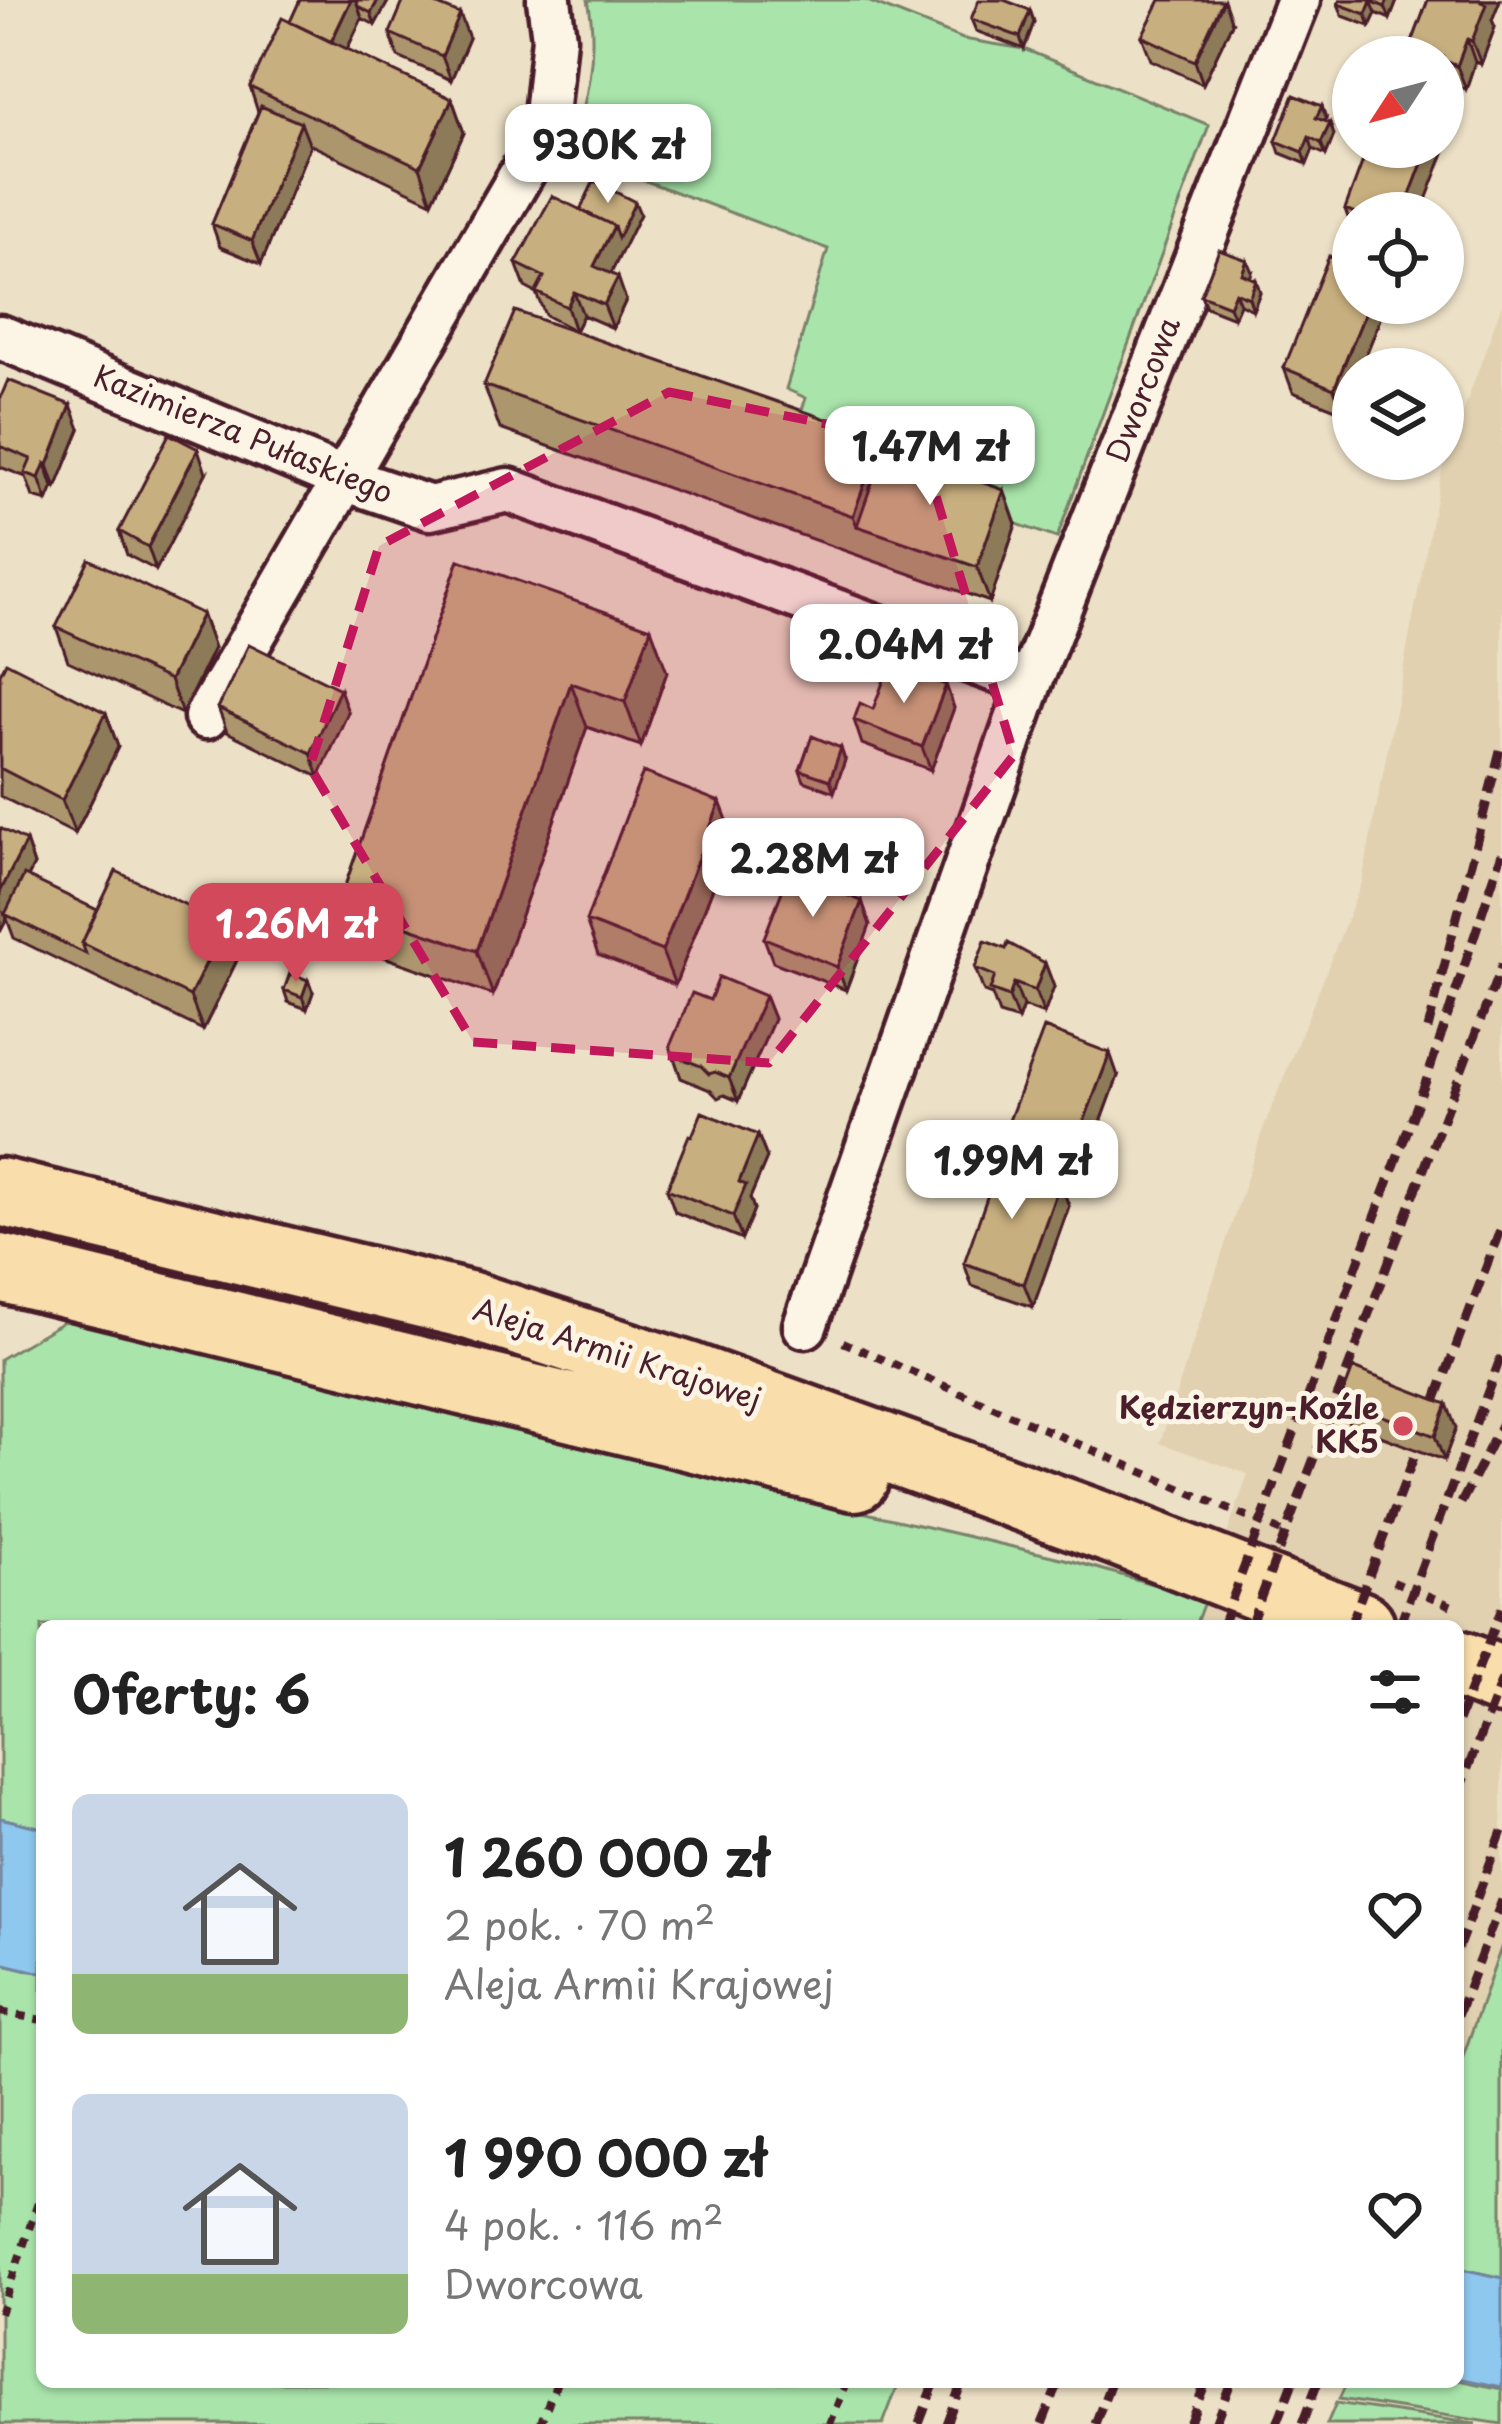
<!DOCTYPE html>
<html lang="pl">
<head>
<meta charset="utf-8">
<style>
	body { margin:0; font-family:"Playpen Sans",sans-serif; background:#f2f2f2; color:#222; height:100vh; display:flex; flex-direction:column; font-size:45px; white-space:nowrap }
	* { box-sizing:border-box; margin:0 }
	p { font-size:39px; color:#767676 }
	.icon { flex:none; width:66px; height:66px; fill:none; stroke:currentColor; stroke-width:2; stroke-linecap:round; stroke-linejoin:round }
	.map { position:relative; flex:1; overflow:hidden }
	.sheet { position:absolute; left:36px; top:1620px; width:1428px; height:768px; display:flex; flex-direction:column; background:#fff; border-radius:18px; box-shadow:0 3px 9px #0004 }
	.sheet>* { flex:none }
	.needle { width:78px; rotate:234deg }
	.fabs { position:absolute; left:1332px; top:36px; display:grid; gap:24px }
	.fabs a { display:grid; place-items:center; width:132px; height:132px; border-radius:50%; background:#fff; box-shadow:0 3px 9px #0004; font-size:60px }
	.price { position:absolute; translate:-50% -102px; padding:0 27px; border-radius:24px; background:#fff; color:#222; font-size:39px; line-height:78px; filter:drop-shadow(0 3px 6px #0008) }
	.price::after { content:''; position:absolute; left:50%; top:72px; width:36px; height:27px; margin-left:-18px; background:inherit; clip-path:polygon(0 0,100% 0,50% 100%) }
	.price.active { background:#d1495b; color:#fff }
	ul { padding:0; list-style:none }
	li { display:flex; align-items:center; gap:36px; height:300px; padding:0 36px }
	li span { display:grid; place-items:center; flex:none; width:336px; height:240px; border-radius:18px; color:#555 }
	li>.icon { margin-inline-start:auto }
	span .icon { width:144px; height:144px; fill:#fffc; stroke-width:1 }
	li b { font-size:51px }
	h2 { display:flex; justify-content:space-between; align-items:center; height:144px; padding:0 36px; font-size:51px }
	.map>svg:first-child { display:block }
</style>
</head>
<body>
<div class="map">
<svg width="1502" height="2424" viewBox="0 0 1502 2424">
	<rect width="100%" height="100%" fill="#ece0c6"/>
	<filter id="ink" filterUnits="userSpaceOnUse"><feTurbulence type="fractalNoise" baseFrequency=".00833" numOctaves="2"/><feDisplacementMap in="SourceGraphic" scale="24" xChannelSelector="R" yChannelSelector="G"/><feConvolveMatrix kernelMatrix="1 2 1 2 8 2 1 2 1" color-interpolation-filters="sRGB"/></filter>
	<g filter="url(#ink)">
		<path fill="#e1d1b1" d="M1502,303V1945L1458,2071V1626H1195L1248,1474L1160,1443L1263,1129L1362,882L1440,478Z"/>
		<path fill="#a9e5ab" stroke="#7a826b" stroke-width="3" d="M588,0H865L963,39L1024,49L1209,125L1057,538L790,445L806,398L786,389L828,249L571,153C586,104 599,51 588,0Z
			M66,1320L638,1460L1065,1559L1205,1599L1195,1626H42V1828L0,1818V1359Z
			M1502,1945V2278L1458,2268V2071Z
			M0,1963L42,1973V2382H899L883,2424H0Z
			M1458,2380L1502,2389V2424L1339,2399L1347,2382Z
			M1336,2403L1476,2424H1327Z"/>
		<path fill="#8ec8ee" stroke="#7384a0" stroke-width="3" d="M0,1818L42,1828V1973L0,1963Z
			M1458,2268L1502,2278V2387L1458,2378Z"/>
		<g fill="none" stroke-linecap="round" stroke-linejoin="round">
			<g stroke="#4a1f2b" stroke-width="51">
				<path id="minor" d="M0,337L342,478L430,508L508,490L1030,683
					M206,717L544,135L554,38L549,0
					M805,1326L1030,683L1298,0"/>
			</g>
			<g stroke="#4a1f2b" stroke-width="75">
				<path id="primary" d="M0,1192L468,1305L690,1377L1119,1532L1361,1626
					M0,1268L855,1477
					M1458,1664L1502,1681"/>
			</g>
			<path stroke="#4a1f2b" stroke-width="8" stroke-dasharray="9 9" stroke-linecap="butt" d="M843,1342L1286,1534
				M1393,1581L1457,1608
				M0,2012L42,2020
				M0,2314L42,2191
				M540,2424L557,2382
				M830,2424L846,2382"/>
			<use href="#minor" stroke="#fcf5e5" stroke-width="42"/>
			<use href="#primary" stroke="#f9deab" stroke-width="66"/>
			<path stroke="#4a1f2b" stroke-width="9" stroke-dasharray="18 9" stroke-linecap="butt" d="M1428,1029L1502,743
				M1461,1503L1502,1423
				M1222,1626L1426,1081L1502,853
				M1250,1626L1502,964
				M1350,1626L1502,1225
				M1399,1626L1502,1354
				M1458,1721L1502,1608
				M1458,1794L1502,1679
				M1458,1949L1502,1831
				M1458,2015L1502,1900
				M919,2424L935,2382
				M946,2424L962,2382
				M1042,2424L1059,2382
				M1095,2424L1111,2382
				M1189,2424L1206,2382
				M1215,2424L1231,2382
				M1277,2424L1293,2382
				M1302,2424L1318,2382"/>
		</g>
		<path fill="#ac966d" stroke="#4a1f2b" stroke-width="3" d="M300,0H389L375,25L362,18L347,49L452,99L464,133L432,202L309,144L310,146L261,264L220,247L212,224L258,112L250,87L290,22Z
			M1340,0H1397V1L1390,19L1376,13L1370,26L1343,16L1338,4Z
			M1428,0H1500L1492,20L1495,27L1481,64L1475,62L1466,89L1443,81V57H1413L1410,48Z
			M1030,10L1034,22L1024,49L976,31L971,19Z
			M1232,23L1203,84L1151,60L1142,36Z
			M390,33L469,38L451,80L398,57Z
			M1326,118L1325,121L1334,135L1326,155L1313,149L1307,164L1280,153L1276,141Z
			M1449,140L1353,213V232L1345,209Z
			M580,210L640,214L610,274L626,300L613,328L583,315L575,331L545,315L536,293L525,287L516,263Z
			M1252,272L1250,277L1256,280L1260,292L1253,310L1240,304L1234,318L1206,307L1201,295Z
			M1353,303H1387L1360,369H1353L1343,412L1293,392L1284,368Z
			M484,385L884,448L1016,524L990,602L500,429Z
			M0,399L80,429L56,488L53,487L47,501L33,497L26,477L0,467Z
			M206,473L156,570L127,555L119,531Z
			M459,560L667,672L641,746L587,727L493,995L355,947L339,903Z
			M202,614L214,648L182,714L68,661L56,627Z
			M0,674L106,713L118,747L75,834L0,796Z
			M946,685L954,708L931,770L862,744L854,720L873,709Z
			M218,708L348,712L319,777L227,732Z
			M845,760L834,792L804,781L800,770Z
			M720,802L733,836L675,985L598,955L586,921Z
			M26,841L34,865L28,877L97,910L238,958L203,1030L14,938L7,919L0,932Z
			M862,901L870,925L846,990L773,962L764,938Z
			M1045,963L1054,987L1044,1014L1023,1006L1018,1020L999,1014L992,995L984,992L975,968Z
			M284,990L313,992L307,1009L288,1002Z
			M765,996L774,1019L738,1101L724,1095L718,1098L710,1090L681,1078L670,1046L710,1000Z
			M1118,1076L1082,1174L1016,1150L1007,1126Z
			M758,1135L767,1158L750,1198L754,1209L742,1239L675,1212L667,1189L692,1136Z
			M1060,1182L1069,1206L1033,1307L972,1286L964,1263Z
			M1341,1400L1456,1428L1444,1460L1349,1424Z"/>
		<path fill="#8c7a59" stroke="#4a1f2b" stroke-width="3" d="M351,0H356L362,18L336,72L328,49Z
			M378,0H389L375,25L371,13Z
			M1224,0L1232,23L1203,84L1195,61Z
			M1388,0L1397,1L1390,19L1385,7Z
			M1482,0H1500L1492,20L1495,27L1481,64L1472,41Z
			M1371,1L1376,13L1370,26L1366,14Z
			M1030,10L1034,22L1024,49L1020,37Z
			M460,14L469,38L451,80L442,56Z
			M1467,39L1475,62L1466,89L1457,66Z
			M452,99L464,133L432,202L420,167Z
			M1322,106L1326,118L1321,130L1316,118Z
			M301,123L310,146L261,264L252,241Z
			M1330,123L1334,135L1326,155L1321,143Z
			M1443,124L1449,140L1421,213H1403L1428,147H1443Z
			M1309,137L1313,149L1307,164L1303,152Z
			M635,202L640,214L603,290L594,266L614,226Z
			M1247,260L1252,272L1247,286L1242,274Z
			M618,277L626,300L613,328L604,305Z
			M1256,280L1260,292L1253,310L1249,298Z
			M574,292L583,315L575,331L567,307Z
			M1235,292L1240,304L1234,318L1229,306Z
			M1369,303H1387L1360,369H1353V387L1343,412L1334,389Z
			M71,405L80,429L56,488L48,465Z
			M881,438L897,482L857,526L853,516Z
			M198,449L206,473L156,570L148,547Z
			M45,463L53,487L47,501L39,478Z
			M1004,490L1016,524L990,602L977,567Z
			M202,614L214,648L182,714L170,680Z
			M651,628L667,672L641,746L625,702Z
			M571,683L587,727L493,995L477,951Z
			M946,685L954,708L931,770L922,747Z
			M340,689L348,712L319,777L311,753Z
			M106,713L118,747L75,834L62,800Z
			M841,748L845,760L834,792L830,780Z
			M720,802L733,836L675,985L662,951Z
			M26,841L34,865L8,916L5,914L7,919L0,932V892Z
			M862,901L870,925L846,990L837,967Z
			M225,924L238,958L203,1030L190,996Z
			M1045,963L1054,987L1044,1014L1035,991Z
			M308,980L313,992L307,1009L302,997Z
			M1014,983L1023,1006L1018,1020L1009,997Z
			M765,996L774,1019L738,1101L729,1078Z
			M1110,1053L1118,1076L1082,1174L1073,1150Z
			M758,1135L767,1158L750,1198L754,1209L742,1239L733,1216L739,1182Z
			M1060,1182L1069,1206L1033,1307L1024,1284Z
			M1447,1404L1456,1428L1444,1460L1435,1436Z"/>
		<path fill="#c8af7f" stroke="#4a1f2b" stroke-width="3" d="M300,0H351L331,42L290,22Z
			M356,0H378L371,13L358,6Z
			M404,0H426L460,14L442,56L390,33Z
			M979,0H1004L1030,10L1020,37L971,19Z
			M1160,0H1223L1195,61L1142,36Z
			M1340,0H1388L1385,7L1371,1L1366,14L1338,4Z
			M1428,0H1482L1481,2L1486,4L1472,41L1467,39L1457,66L1443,60V57H1434L1410,48Z
			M282,18L452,99L420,167L250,87Z
			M1294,95L1322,106L1316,118L1330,123L1321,143L1309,137L1303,152L1276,141Z
			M261,106L301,123L252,241L212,224Z
			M1368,147H1428L1403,213H1355L1345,209Z
			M594,181L635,202L618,238L614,226L580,210Z
			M552,196L614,226L594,266L618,277L604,305L574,292L567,307L536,292L544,277L516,263Z
			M1219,250L1247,260L1242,274L1256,280L1249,298L1235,292L1229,306L1201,295Z
			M1329,256L1353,266V303H1369L1334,389L1284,368Z
			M515,311L881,438L853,516L484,385Z
			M8,380L71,405L48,465L45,463L39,478L25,473L31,459L0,446V399Z
			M169,434L198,449L148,547L119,531Z
			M884,448L1004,490L977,567L857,526Z
			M89,559L202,614L170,680L56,627Z
			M459,560L651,628L625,702L571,683L477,951L339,903Z
			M249,644L340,689L311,753L218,708Z
			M6,662L106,713L62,800L0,768V674Z
			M890,664L946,685L922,747L854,720L860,703L873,709Z
			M812,736L841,748L830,780L800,770Z
			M643,772L720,802L662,951L586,921Z
			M0,828L26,841L0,892Z
			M116,871L225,924L190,996L82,943Z
			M789,873L862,901L837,967L764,938Z
			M24,875L97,910L82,943L86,954L5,914Z
			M985,941L1006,949L1008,943L1045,963L1035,991L1014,983L1009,997L990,990L995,976L975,968Z
			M290,973L308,980L302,997L284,990Z
			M719,977L765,996L729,1078L715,1072L709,1074L701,1066L673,1055L670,1046L692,993L710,1000Z
			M1044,1028L1110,1053L1073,1150L1007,1126Z
			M702,1112L758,1135L739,1182L746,1185L733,1216L667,1189L689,1135L692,1136Z
			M1000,1160L1060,1182L1024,1284L964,1263Z
			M1353,1368L1447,1404L1435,1436L1341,1400Z"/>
	</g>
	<path fill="#c2185b" fill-opacity="0.2" stroke="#c2185b" stroke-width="9" stroke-dasharray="24 15" stroke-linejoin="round" d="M669,392L920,443L1014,755L769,1063L473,1042L310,767L379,546Z"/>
	<circle fill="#d1495b" stroke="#fcf5e5" stroke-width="4.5" cx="1403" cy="1426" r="12"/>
	<g text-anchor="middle" stroke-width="10" stroke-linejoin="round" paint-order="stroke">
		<g font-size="30" fill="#4a1f2b" stroke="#fcf5e5">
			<text transform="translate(1144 390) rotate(-69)" y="10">Dworcowa</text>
			<text transform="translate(243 435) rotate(22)" y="10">Kazimierza Pułaskiego</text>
			<text transform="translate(617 1355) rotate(18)" y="10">Aleja Armii Krajowej</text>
		</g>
		<g font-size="30" font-weight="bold" fill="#4a1f2b" stroke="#fcf5e5" text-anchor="end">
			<text x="1379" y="1419">Kędzierzyn-Koźle<tspan x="1379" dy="34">KK5</tspan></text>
		</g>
	</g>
</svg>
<div class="fabs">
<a><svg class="needle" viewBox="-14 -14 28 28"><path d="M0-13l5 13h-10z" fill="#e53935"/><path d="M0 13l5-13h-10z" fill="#767676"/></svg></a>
<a><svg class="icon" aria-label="locate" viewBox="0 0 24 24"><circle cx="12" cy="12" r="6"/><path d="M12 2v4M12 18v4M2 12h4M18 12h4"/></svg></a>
<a><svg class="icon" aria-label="layers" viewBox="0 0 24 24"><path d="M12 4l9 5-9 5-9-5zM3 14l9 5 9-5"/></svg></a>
</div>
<b class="price" style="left:608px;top:206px">930K zł</b>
<b class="price" style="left:930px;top:508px">1.47M zł</b>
<b class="price" style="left:904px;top:706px">2.04M zł</b>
<b class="price" style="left:813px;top:920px">2.28M zł</b>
<b class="price active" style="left:296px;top:985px">1.26M zł</b>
<b class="price" style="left:1012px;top:1222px">1.99M zł</b>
<section class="sheet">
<h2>Oferty: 6<svg class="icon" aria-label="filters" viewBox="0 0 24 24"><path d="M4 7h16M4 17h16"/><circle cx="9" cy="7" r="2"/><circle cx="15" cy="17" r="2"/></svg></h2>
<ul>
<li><span style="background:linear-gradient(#c9d6e8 75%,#8fb573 0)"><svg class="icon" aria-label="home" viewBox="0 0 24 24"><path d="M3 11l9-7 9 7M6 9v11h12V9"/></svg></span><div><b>1 260 000 zł</b><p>2 pok. · 70 m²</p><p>Aleja Armii Krajowej</p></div><svg class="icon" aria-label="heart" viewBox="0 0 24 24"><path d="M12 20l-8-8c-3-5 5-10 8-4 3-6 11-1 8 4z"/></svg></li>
<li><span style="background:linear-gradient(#c9d6e8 75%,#8fb573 0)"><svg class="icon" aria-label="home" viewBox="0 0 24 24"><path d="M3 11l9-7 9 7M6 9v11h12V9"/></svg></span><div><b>1 990 000 zł</b><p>4 pok. · 116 m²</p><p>Dworcowa</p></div><svg class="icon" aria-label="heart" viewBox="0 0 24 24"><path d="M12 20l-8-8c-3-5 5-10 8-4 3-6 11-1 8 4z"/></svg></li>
</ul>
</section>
</div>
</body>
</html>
